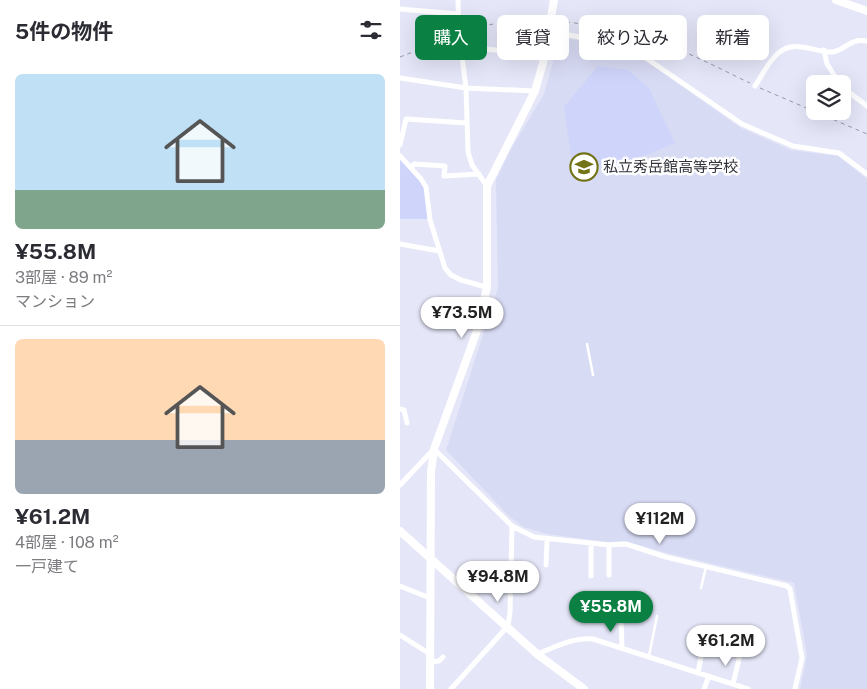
<!DOCTYPE html>
<html lang="ja">
<head>
<meta charset="utf-8">
<style>
	body { margin:0; font-family:"Public Sans","Noto Sans JP",sans-serif; background:#f7f7f7; color:#2b2b33; height:100vh; display:flex; flex-direction:column; font-size:19px; white-space:nowrap }
	* { box-sizing:border-box; margin:0 }
	p { font-size:16px; color:#7c7c81 }
	.icon { flex:none; width:28px; height:28px; fill:none; stroke:currentColor; stroke-width:2; stroke-linecap:round; stroke-linejoin:round }
	.map { position:relative; flex:1; overflow:hidden }
	.sheet { display:flex; flex-direction:column; background:#fff; width:400px }
	.sheet>* { flex:none }
	.banner { position:absolute; left:15px; top:15px; width:376px; height:45px; display:flex; gap:10px }
	.controls { position:absolute; left:406px; top:75px; display:grid; gap:10px }
	.controls a { display:grid; place-items:center; width:45px; height:45px; border-radius:8px; background:#fff; box-shadow:0 5px 20px #0002; font-size:25px }
	.price { position:absolute; translate:-50% -42px; padding:0 11px; border-radius:18px; background:#fff; color:#222; font-size:16px; line-height:32px; filter:drop-shadow(0 1px 2px #0008) }
	.price::after { content:''; position:absolute; left:50%; top:30px; width:15px; height:11px; margin-left:-8px; background:inherit; clip-path:polygon(0 0,100% 0,50% 100%) }
	.price.selected { background:#0b8043; color:#fff }
	ul { padding:0; list-style:none }
	li { display:grid; align-content:center; gap:10px; height:265px; padding:0 15px }
	li+li { border-top:1px solid #e1e1e2 }
	li span { display:grid; place-items:center; height:155px; border-radius:8px; color:#555 }
	li>.icon { margin-inline-start:auto }
	span .icon { width:90px; height:90px; fill:#fffc; stroke-width:1 }
	li b { font-size:21px }
	h2 { display:flex; justify-content:space-between; align-items:center; height:60px; padding:0 15px; font-size:21px }
	.pill { padding:0 18px; border-radius:8px; background:#fff; box-shadow:0 5px 20px #0002; font-size:18px; line-height:45px }
	.pill.selected { background:#0b8043; color:#fff }
	main { display:flex; flex:1; min-height:0 }
	.map>svg:first-child { display:block }
</style>
</head>
<body>
<main>
<section class="sheet">
<h2>5件の物件<svg class="icon" aria-label="filters" viewBox="0 0 24 24"><path d="M4 7h16M4 17h16"/><circle cx="9" cy="7" r="2"/><circle cx="15" cy="17" r="2"/></svg></h2>
<ul>
<li><span style="background:linear-gradient(#bfe0f5 75%,#7fa58c 0)"><svg class="icon" aria-label="home" viewBox="0 0 24 24"><path d="M3 11l9-7 9 7M6 9v11h12V9"/></svg></span><div><b>¥55.8M</b><p>3部屋 · 89 m²</p><p>マンション</p></div></li>
<li><span style="background:linear-gradient(#ffd9b3 65%,#9aa5b1 0)"><svg class="icon" aria-label="home" viewBox="0 0 24 24"><path d="M3 11l9-7 9 7M6 9v11h12V9"/></svg></span><div><b>¥61.2M</b><p>4部屋 · 108 m²</p><p>一戸建て</p></div></li>
</ul>
</section>
<div class="map">
<svg width="467" height="689" viewBox="0 0 467 689">
	<rect width="100%" height="100%" fill="#e5e7f9"/>
	<path fill="#d8dbf4" d="M163,38L223,48L233,52L341,128L391,150L438,156L467,179V689H400L407,655L394,583L263,552L225,541L207,542L147,534L123,527L110,517L46,450L98,288L96,180L111,149L144,94L159,41Z"/>
	<path fill="#cfd4fa" d="M198,66L228,70L249,88L275,143L241,157L173,171L164,107Z
		M0,156L27,190L28,219H0Z"/>
	<g fill="none" stroke-linecap="round" stroke-linejoin="round">
		<path stroke="#999aa8" stroke-width="1" stroke-dasharray="4 4" stroke-linecap="butt" d="M158,21C195,25 231,31 266,45C295,55 322,70 350,83
			M66,31C93,23 114,19 142,20
			M0,57L53,36
			M360,88L467,134"/>
		<path stroke="#fff" stroke-width="2.5" d="M187,344L193,375
			M301,588L306,567
			M249,656L257,616"/>
		<path stroke="#fff" stroke-width="5" d="M58,0L59,33L66,88L68,152L72,165L87,186
			M0,9L58,14
			M149,31L225,46L233,49L342,124L393,146L439,153L467,174
			M61,47L96,50
			M424,50L427,64L440,84
			M0,78L66,88L135,91
			M355,86C367,68 376,43 401,47C411,48 422,52 432,52C445,51 448,38 467,41
			M442,87L467,106
			M0,145L6,119L67,123
			M0,156L21,179L26,187L30,220L45,268L51,275L61,280L86,287
			M11,168L14,164L45,166L44,176L79,174
			M0,244L39,251
			M0,409L4,410L7,423
			M0,485L34,449L112,526L134,537L209,545L226,544L266,557L387,586L390,589L402,658L395,689
			M209,545V575
			M146,565L147,540
			M191,576V544
			M0,586L30,598
			M221,618L222,648
			M0,635L30,654
			M137,654C156,647 173,637 193,639L348,689
			M30,662L39,661L43,657
			M298,673L305,634
			M333,684L340,655
			M51,689L108,626L110,612L112,526
			M304,689L309,676"/>
		<path stroke="#fff" stroke-width="8" d="M436,0L467,11
			M0,531L137,654L184,689
			M30,689L31,472L34,449L78,328L87,287V186L135,91L143,63L154,0"/>
	</g>
	<defs>
		<g id="school-ring" transform="scale(1.4375)"><circle r="9.5" fill="#fff" stroke="#737317" stroke-width="1.5"/><path d="M0-5L7-2L0 1L-7-2ZM-4 1L0 2.5L4 1V4Q0 6-4 4Z" fill="#737317"/></g>
	</defs>
	<g fill-rule="evenodd">
		<use href="#school-ring" x="184" y="167"/>
	</g>
	<g text-anchor="middle" stroke-width="5" stroke-linejoin="round" paint-order="stroke">
		<g font-size="15" fill="#32333a" stroke="#fff" text-anchor="start">
			<text x="203" y="172">私立秀岳館高等学校</text>
		</g>
	</g>
</svg>
<div class="controls">
<a><svg class="icon" aria-label="layers" viewBox="0 0 24 24"><path d="M12 4l9 5-9 5-9-5zM3 14l9 5 9-5"/></svg></a>
</div>
<b class="price" style="left:62px;top:339px">¥73.5M</b>
<b class="price" style="left:260px;top:545px">¥112M</b>
<b class="price" style="left:98px;top:603px">¥94.8M</b>
<b class="price selected" style="left:211px;top:633px">¥55.8M</b>
<b class="price" style="left:326px;top:667px">¥61.2M</b>
<div class="banner">
<a class="pill selected">購入</a>
<a class="pill">賃貸</a>
<a class="pill">絞り込み</a>
<a class="pill">新着</a>
</div>
</div>
</main>
</body>
</html>
